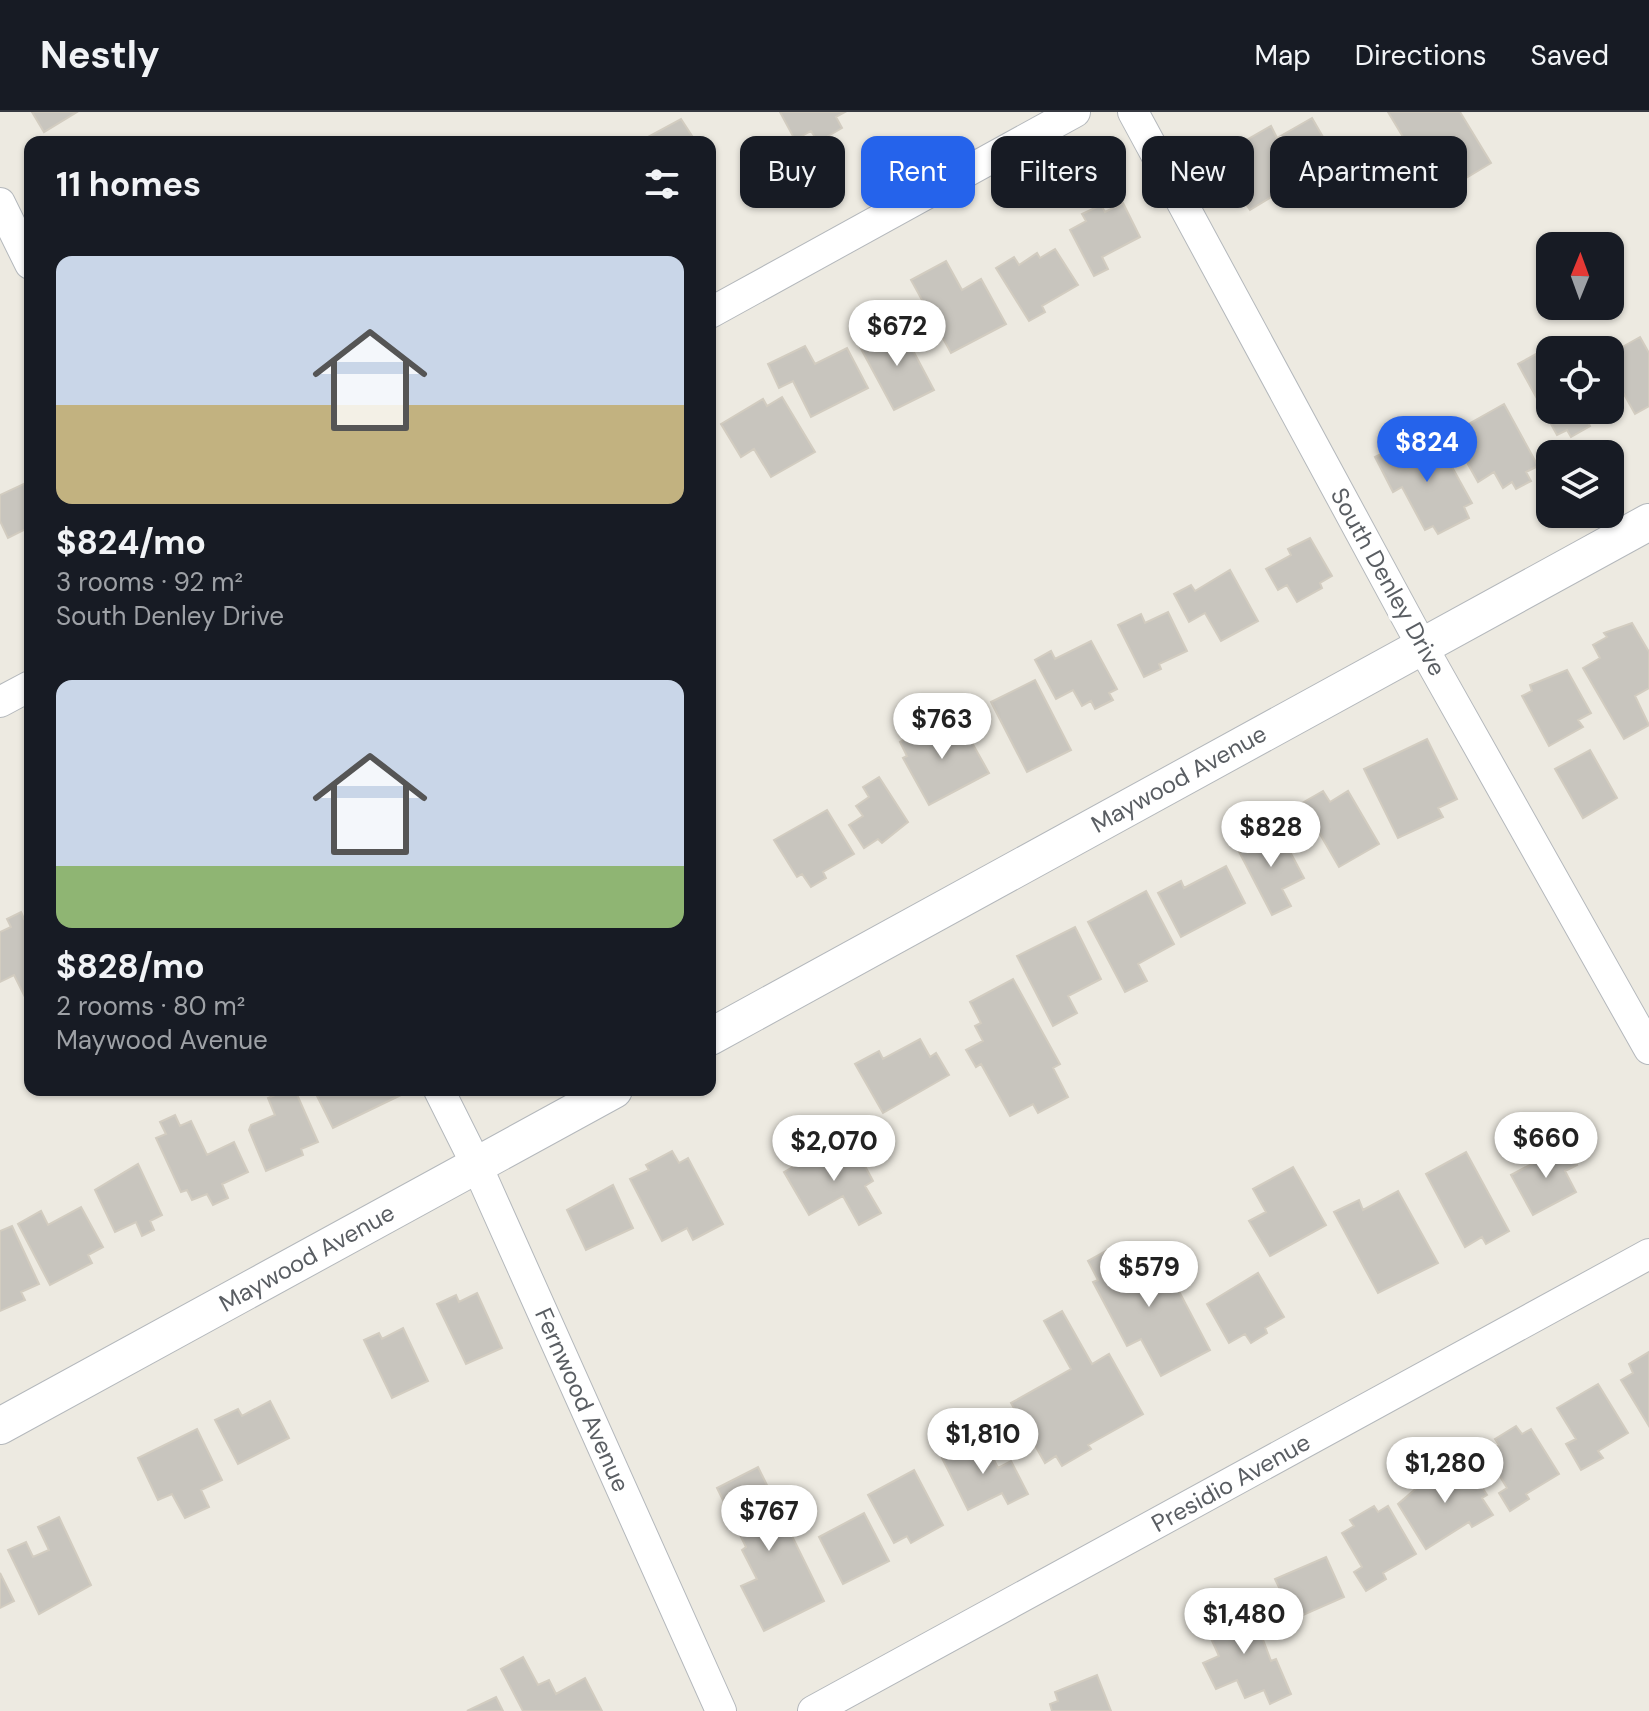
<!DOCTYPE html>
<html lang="en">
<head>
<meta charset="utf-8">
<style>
	body { margin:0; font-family:"DM Sans",sans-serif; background:#242831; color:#f1f3f6; height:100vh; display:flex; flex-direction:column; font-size:30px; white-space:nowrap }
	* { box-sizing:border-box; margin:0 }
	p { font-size:26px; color:#9ea1a6 }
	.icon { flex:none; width:44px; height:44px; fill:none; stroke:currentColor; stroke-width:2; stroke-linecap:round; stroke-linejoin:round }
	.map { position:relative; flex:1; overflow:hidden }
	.drawer { position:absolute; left:24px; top:24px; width:692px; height:960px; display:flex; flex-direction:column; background:#171b24; border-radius:16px; box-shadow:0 2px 6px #0004 }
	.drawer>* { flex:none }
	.banner { position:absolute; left:740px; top:24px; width:760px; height:72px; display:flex; gap:16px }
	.needle { width:52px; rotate:1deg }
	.tools { position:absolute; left:1536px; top:120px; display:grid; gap:16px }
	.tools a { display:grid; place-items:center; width:88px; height:88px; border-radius:16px; background:#171b24; box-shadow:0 2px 6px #0004; font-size:40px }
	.price { position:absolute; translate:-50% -68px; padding:0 18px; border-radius:28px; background:#fff; color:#222; font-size:26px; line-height:52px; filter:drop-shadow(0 2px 4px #0008) }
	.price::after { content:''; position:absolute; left:50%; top:48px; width:24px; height:18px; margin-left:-12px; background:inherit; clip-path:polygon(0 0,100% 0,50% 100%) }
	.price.active { background:#2563eb; color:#fff }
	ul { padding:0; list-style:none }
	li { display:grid; align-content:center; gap:16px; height:424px; padding:0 32px }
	li span { display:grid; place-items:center; height:248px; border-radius:16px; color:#555 }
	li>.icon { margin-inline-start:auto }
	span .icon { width:144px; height:144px; fill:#fffc; stroke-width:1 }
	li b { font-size:34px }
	h2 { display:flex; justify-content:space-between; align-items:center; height:96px; padding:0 32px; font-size:34px }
	.pill { padding:0 28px; border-radius:16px; background:#171b24; box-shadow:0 2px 6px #0004; font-size:28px; line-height:72px }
	.pill.active { background:#2563eb; color:#fff }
	header { display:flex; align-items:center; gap:48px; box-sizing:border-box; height:112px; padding:0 40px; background:#171b24; border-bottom:2px solid #363941 }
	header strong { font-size:38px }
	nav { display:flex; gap:44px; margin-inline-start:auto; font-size:28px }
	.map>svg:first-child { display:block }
</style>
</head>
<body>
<header>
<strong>Nestly</strong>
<nav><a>Map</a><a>Directions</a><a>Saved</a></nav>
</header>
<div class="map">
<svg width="1649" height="1599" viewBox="0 0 1649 1599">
	<rect width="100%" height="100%" fill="#edeae1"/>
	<path fill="#c8c5be" stroke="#d2ccc0" stroke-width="2" d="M32,0H77L44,20Z
		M780,0H845L836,5L842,16L818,30L811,19L795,28Z
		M1388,0H1460L1491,51L1438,83Z
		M1312,6L1337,49L1303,68L1296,55L1271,70L1278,81L1250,98L1215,46L1271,14L1277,26Z
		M681,7L696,30H646L644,27Z
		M1123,91L1140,125L1102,145L1108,157L1094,164L1070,118L1086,109L1082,102L1101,93L1105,100Z
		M1055,137L1078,173L1042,194L1045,200L1029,209L996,156L1014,145L1019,153L1037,141L1040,146Z
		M946,149L962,178L981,167L1006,212L951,241L911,168Z
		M900,214L934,278L894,298L860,235Z
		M1640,225L1649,241V294L1635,302L1610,257V242Z
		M1558,230L1562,238H1550V298H1595L1584,303L1590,314L1571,325L1567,318L1557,323L1518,252Z
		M805,234L815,252L847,236L868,276L811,305L793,269L779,276L768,252Z
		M782,285L815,340L771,365L754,337L741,345L721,312L763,287L767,294Z
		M1504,292L1538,354L1526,360L1531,369L1516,377L1512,370L1503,376L1494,360L1478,370L1451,322Z
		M1436,326L1472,391L1464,395L1469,406L1438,422L1433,414L1425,418L1402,375L1393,380L1375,345L1401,332L1408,330L1413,339Z
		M30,369V415L8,426L0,409V383Z
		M1310,426L1332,464L1320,471L1322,476L1297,490L1287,473L1278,478L1266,457L1291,443L1288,437Z
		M1230,458L1258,509L1221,529L1205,501L1189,510L1174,482L1191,473L1195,479Z
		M1168,500L1187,539L1159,552L1161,557L1144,565L1118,513L1141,502L1145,511Z
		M1632,511L1649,540V576L1635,584L1649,613L1624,627L1583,556L1600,546L1593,533L1607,525L1604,521Z
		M1091,529L1117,577L1109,581L1113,588L1095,597L1091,589L1082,594L1073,578L1056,587L1035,548L1051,539L1055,547Z
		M1567,558L1591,601L1578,608L1583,615L1549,634L1522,584L1532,579L1530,573Z
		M1035,568L1071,638L1027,660L991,590Z
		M938,609L943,621L961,611L989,661L929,693L903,646L907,644L900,630Z
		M1427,627L1457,687L1438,696L1443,705L1398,726L1364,657Z
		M1590,638L1617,686L1583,706L1555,657Z
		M879,665L908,710L882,731L878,727L864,736L849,713L863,704L856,694L869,685L863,675Z
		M1323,679L1330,690L1348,679L1379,732L1339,755L1302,691Z
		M827,698L854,742L823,760L826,766L811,775L802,762L797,765L774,728Z
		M1279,719L1304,766L1282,777L1291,794L1272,803L1235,732L1254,723L1258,730Z
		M1226,754L1245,791L1181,825L1158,781L1181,769L1184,776Z
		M1146,779L1174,832L1138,852L1147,869L1125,880L1088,810Z
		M21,800L24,807L30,804V883L25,885L14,863L0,870V820L11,815L7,807Z
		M1075,815L1101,867L1068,884L1077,901L1053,914L1017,844Z
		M1013,867L1060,952L1053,956L1068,985L1038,1001L1033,992L1010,1004L981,952L976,955L966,938L983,929L975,914L981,911L970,890Z
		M920,927L930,945L936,941L949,963L883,1001L855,952L879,939L883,947Z
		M287,978H295L318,1030L301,1037L303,1043L266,1059L249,1018L251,1013L275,1003L268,986Z
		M314,978H398L401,983L333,1016Z
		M175,1003L180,1014L191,1009L207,1043L234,1030L248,1060L222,1072L228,1086L213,1093L207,1082L192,1088L187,1078L181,1080L156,1026L166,1022L160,1010Z
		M853,1032L873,1069L865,1074L881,1101L859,1113L843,1084L809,1103L784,1060L819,1040L824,1048Z
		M1567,1033L1577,1053L1565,1059L1576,1080L1533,1103L1511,1063Z
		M672,1039L679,1051L688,1046L723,1112L693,1128L687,1116L662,1129L630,1067L649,1058L646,1053Z
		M1466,1040L1509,1119L1486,1132L1482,1125L1465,1135L1426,1062Z
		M138,1052L162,1103L150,1109L154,1118L142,1124L136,1110L115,1120L95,1078Z
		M1293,1055L1326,1113L1270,1144L1249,1109L1266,1100L1253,1077Z
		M613,1073L633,1116L586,1138L567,1098Z
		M1398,1079L1438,1151L1378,1181L1334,1100L1359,1088L1363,1098Z
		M81,1095L103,1135L88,1143L92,1151L50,1173L18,1112L41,1099L48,1113Z
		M12,1114L39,1172L21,1180L25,1188L0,1199V1119Z
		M1155,1134L1210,1238L1161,1264L1141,1227L1127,1234L1093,1170L1098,1168L1088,1149L1106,1139L1114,1156Z
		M1258,1161L1284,1205L1265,1216L1267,1221L1251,1231L1245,1222L1229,1231L1207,1192Z
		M477,1181L502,1236L466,1252L437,1192L456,1183L459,1190Z
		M1062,1199L1092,1252L1109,1242L1143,1302L1088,1333L1091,1337L1062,1354L1056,1344L1045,1351L1011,1291L1071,1257L1044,1209Z
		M403,1216L428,1269L392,1286L364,1228L379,1221L382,1227Z
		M1649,1240V1314L1621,1268L1633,1261L1629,1252Z
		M1598,1272L1628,1321L1598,1339L1603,1346L1581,1358L1566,1332L1576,1327L1557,1296Z
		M270,1289L289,1326L238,1352L215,1308L238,1297L242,1304Z
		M1516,1314L1522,1322L1531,1317L1559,1362L1526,1382L1529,1387L1510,1399L1499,1381L1507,1376L1486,1341L1499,1333L1495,1327Z
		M197,1317L222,1368L201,1378L209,1395L185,1406L172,1382L158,1388L138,1346Z
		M983,1326L998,1356L1011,1349L1028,1382L1008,1392L1002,1381L968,1398L942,1346Z
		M1467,1352L1487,1383L1482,1386L1493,1403L1472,1415L1469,1410L1426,1437L1398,1392L1440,1356L1444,1363Z
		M758,1355L824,1489L764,1519L741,1474L757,1467L742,1438L746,1435L717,1376Z
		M914,1358L943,1413L911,1431L907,1424L894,1431L868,1383Z
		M1374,1394L1378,1400L1388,1394L1416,1442L1383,1461L1386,1467L1366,1479L1354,1460L1362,1455L1342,1421L1354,1414L1350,1408Z
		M864,1401L889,1449L843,1472L819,1425Z
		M59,1405L91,1473L39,1502L8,1438L26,1430L33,1445L49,1438L38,1415Z
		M1326,1445L1344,1485L1294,1507L1275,1467Z
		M0,1461L14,1489L0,1496Z
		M1249,1490L1271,1549L1276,1547L1291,1582L1270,1592L1264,1578L1245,1586L1237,1568L1216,1577L1203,1551L1219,1544L1204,1511Z
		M523,1545L538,1573L549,1568L556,1582L585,1566L602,1599H523L501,1557Z
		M1097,1563L1111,1599H1052L1050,1592L1058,1589L1055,1580Z
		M496,1585L503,1599H467Z"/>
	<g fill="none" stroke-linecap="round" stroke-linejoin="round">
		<g stroke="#b4b8bc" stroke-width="32">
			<path id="minor" d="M1133,0L1422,534L1649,937
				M0,91L30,152
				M710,201L1075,0
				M0,590L30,574
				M439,978L477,1054L721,1599
				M813,1599L1649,1142"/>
		</g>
		<g stroke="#b4b8bc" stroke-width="38">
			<path id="tertiary" d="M710,925L1649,410
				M0,1314L614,978"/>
		</g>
		<use href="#minor" stroke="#fff" stroke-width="30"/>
		<use href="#tertiary" stroke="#fff" stroke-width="36"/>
	</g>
	<g text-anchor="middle" stroke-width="7" stroke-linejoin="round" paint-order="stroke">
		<g font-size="24" fill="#5a5e63" stroke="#fff">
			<text transform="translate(1388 470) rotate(61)" y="8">South Denley Drive</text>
			<text transform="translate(1179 667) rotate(-29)" y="8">Maywood Avenue</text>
			<text transform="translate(307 1146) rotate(-29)" y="8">Maywood Avenue</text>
			<text transform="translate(582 1288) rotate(66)" y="8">Fernwood Avenue</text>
			<text transform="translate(1231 1371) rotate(-29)" y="8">Presidio Avenue</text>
		</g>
	</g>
</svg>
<div class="tools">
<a><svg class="needle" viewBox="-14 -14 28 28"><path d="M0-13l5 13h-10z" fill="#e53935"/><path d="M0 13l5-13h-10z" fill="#9ea1a6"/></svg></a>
<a><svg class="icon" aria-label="locate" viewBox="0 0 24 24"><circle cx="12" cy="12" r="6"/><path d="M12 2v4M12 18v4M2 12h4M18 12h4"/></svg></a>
<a><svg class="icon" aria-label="layers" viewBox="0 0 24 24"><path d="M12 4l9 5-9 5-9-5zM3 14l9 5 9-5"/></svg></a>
</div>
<b class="price" style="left:897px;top:256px">$672</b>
<b class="price active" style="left:1427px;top:372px">$824</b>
<b class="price" style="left:942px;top:649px">$763</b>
<b class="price" style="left:1271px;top:757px">$828</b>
<b class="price" style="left:1546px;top:1068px">$660</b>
<b class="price" style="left:834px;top:1071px">$2,070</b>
<b class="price" style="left:1149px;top:1197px">$579</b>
<b class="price" style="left:983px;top:1364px">$1,810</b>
<b class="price" style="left:1445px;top:1393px">$1,280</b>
<b class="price" style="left:769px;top:1441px">$767</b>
<b class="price" style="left:1244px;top:1544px">$1,480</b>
<div class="banner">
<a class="pill">Buy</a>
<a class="pill active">Rent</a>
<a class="pill">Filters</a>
<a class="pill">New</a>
<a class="pill">Apartment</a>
</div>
<section class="drawer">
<h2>11 homes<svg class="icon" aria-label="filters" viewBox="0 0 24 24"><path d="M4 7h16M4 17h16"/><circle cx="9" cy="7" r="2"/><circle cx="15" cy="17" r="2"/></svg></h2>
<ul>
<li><span style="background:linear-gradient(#c9d6e8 60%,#c2b280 0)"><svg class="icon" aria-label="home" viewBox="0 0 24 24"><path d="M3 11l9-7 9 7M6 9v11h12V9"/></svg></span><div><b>$824/mo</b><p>3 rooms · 92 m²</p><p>South Denley Drive</p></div></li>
<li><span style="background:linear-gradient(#c9d6e8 75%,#8fb573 0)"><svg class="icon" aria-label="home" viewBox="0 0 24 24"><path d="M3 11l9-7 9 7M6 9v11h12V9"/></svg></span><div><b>$828/mo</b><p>2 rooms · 80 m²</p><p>Maywood Avenue</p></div></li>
</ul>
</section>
</div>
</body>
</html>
